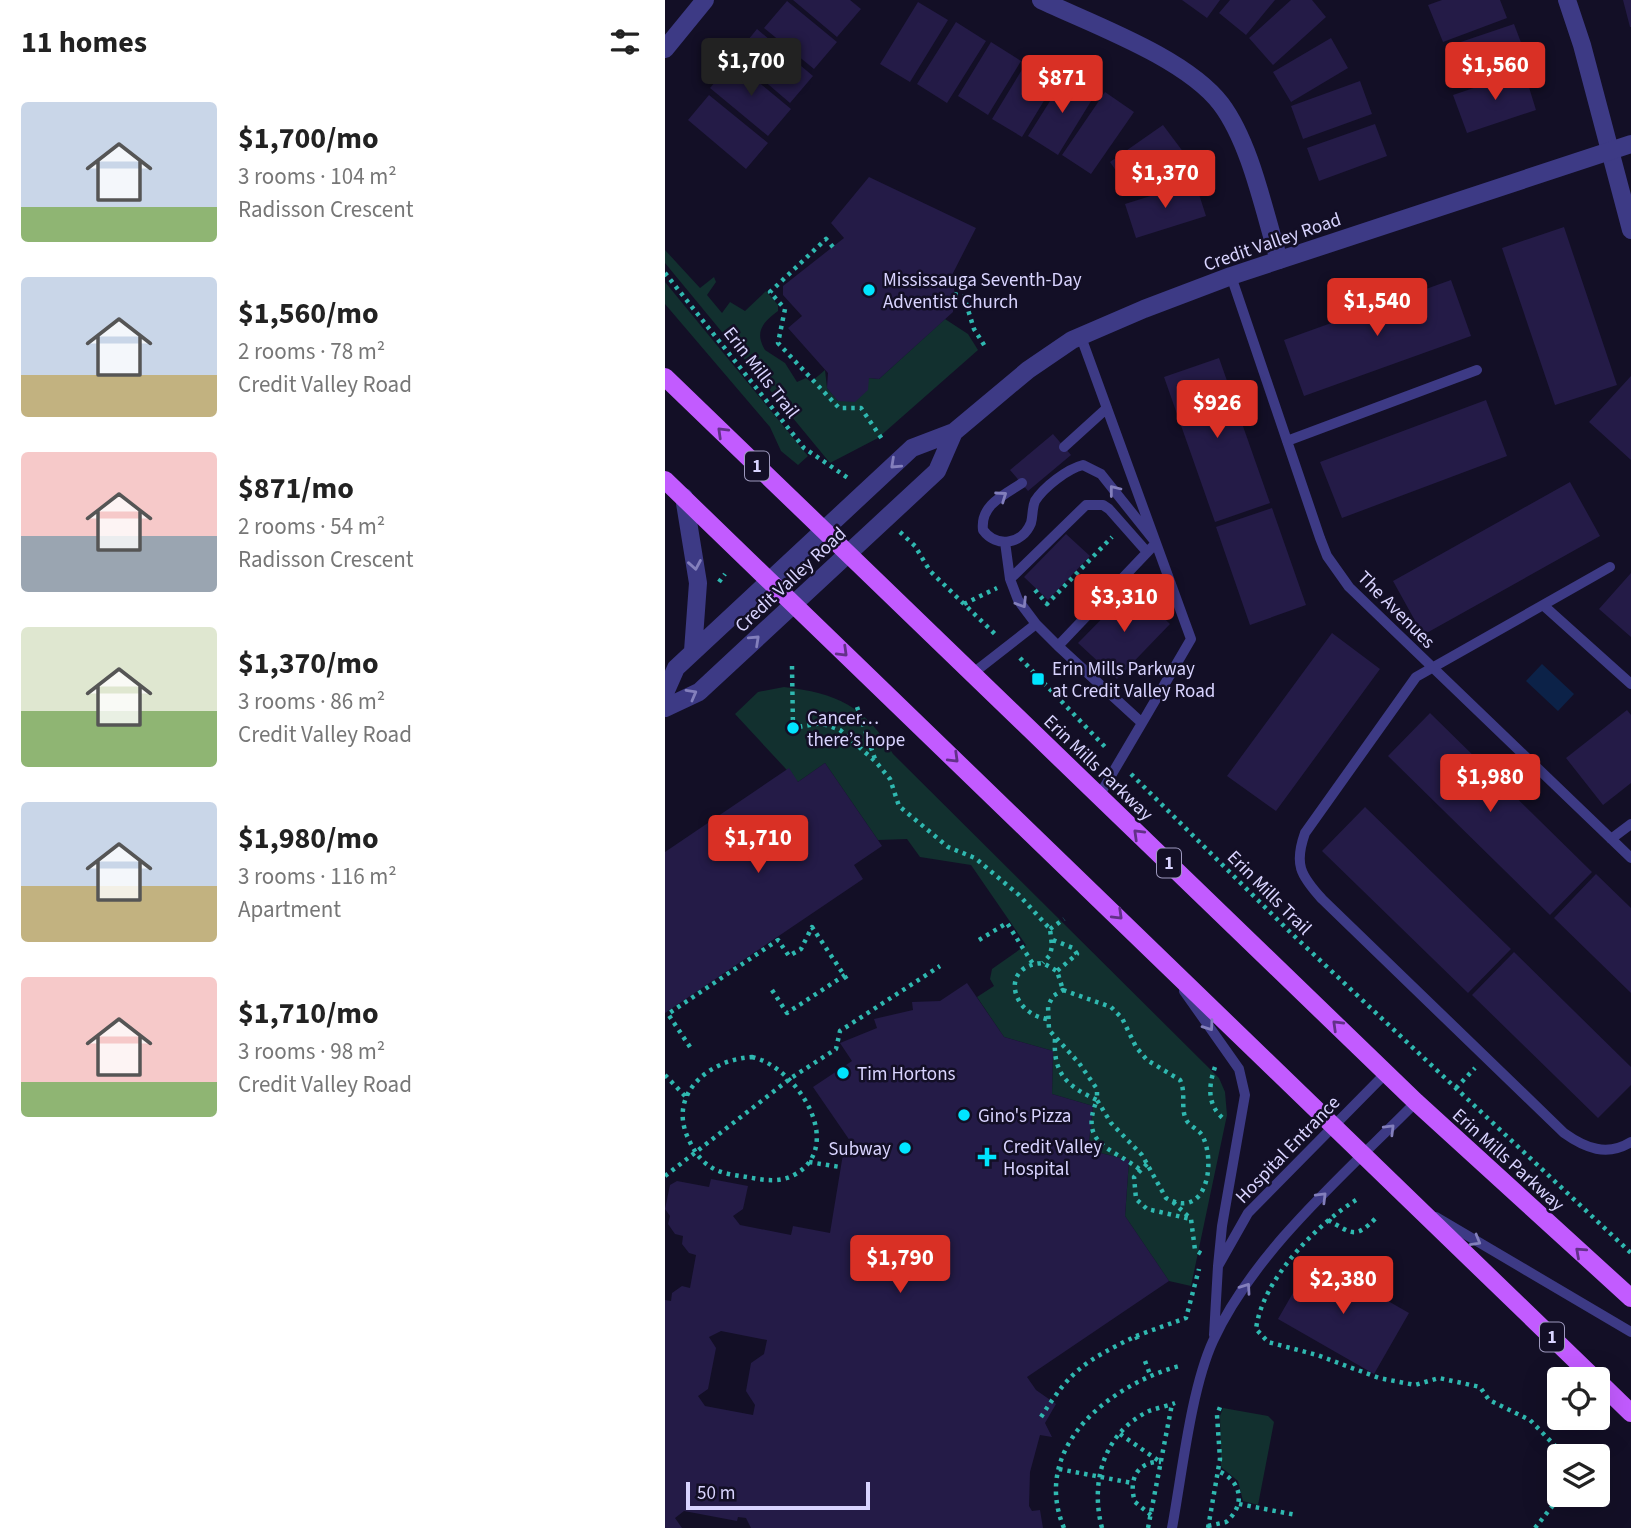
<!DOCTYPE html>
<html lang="en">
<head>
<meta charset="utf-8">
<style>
	body { margin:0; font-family:"Source Sans 3",sans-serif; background:#f6f6f6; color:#222; height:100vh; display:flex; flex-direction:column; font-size:26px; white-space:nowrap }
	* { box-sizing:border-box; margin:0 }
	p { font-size:23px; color:#767676 }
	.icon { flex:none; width:38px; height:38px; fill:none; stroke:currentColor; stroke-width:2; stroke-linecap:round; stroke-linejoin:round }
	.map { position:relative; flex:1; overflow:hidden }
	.side { display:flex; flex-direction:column; background:#fff; width:665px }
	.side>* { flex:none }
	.buttons { position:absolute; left:882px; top:1367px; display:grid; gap:14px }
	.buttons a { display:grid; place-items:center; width:63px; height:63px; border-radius:7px; background:#fff; box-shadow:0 7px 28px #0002; font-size:35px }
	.scale { position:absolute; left:21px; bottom:18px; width:184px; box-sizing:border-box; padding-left:7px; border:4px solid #d9d4ff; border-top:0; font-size:19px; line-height:24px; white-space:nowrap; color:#d9d4ff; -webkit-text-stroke:5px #130f26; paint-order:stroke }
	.price { position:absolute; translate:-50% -60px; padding:0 16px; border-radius:7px; background:#d93025; color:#fff; font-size:23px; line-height:46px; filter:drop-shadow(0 2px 4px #0008) }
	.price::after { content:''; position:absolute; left:50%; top:42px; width:21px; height:16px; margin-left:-10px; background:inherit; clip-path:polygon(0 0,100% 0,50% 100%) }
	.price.on { background:#222; color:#fff }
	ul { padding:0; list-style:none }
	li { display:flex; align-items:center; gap:21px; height:175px; padding:0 21px }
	li span { display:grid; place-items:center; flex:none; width:196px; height:140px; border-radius:7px; color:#555 }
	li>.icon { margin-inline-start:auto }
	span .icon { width:84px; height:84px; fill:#fffc; stroke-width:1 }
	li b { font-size:30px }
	h2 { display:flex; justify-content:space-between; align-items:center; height:84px; padding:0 21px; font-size:30px }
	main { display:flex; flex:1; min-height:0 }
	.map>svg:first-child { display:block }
</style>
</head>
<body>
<main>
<section class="side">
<h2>11 homes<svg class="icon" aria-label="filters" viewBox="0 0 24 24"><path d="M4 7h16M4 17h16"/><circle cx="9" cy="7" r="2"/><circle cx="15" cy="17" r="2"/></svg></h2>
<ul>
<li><span style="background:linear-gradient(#c9d6e8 75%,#8fb573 0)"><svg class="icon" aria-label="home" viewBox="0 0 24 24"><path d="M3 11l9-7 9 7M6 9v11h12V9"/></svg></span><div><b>$1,700/mo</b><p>3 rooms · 104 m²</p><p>Radisson Crescent</p></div></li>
<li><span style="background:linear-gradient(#c9d6e8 70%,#c2b280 0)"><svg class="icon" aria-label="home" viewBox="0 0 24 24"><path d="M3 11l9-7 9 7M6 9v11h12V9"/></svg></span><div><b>$1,560/mo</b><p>2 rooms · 78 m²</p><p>Credit Valley Road</p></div></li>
<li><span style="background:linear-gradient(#f6c9c9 60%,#9aa5b1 0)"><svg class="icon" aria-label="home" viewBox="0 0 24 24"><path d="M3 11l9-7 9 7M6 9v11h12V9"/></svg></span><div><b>$871/mo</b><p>2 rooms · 54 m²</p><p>Radisson Crescent</p></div></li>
<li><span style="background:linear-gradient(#dfe7d0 60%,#8fb573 0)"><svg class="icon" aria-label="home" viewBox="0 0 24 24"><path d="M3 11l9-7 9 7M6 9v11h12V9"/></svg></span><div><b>$1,370/mo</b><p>3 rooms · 86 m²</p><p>Credit Valley Road</p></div></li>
<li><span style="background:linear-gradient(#c9d6e8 60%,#c2b280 0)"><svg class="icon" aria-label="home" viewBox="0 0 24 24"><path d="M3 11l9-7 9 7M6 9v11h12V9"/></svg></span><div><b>$1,980/mo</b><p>3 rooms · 116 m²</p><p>Apartment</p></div></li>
<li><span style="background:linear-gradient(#f6c9c9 75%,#8fb573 0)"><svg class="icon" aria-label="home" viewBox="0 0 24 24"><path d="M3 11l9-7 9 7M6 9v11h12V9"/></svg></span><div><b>$1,710/mo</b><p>3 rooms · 98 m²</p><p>Credit Valley Road</p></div></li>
</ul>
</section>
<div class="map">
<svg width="966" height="1528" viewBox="0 0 966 1528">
	<rect width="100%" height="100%" fill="#130f26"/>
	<path fill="#12302f" d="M0,250L35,288L49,277L51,282L42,295L57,313L65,302L80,311L101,291L113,305V311C98,322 89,332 100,350L120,363L132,382L141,378L146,382L160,370L162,388L173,401L204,378L214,379L280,319L303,334L313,350L213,438L165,463L0,263Z
		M0,282L143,456L133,465L116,451L105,427L0,304Z
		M119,687C171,693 201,706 228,754L554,1078L560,1092L562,1115L526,1286L504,1281L460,1216L464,1160L423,1150L428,1106L387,1094L388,1051L339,1037L312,997L329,986L325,979L327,969L361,945L306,865L255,857L242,839L213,840L160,763L133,782L70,714L93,692Z
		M558,1408L603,1416L609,1422L593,1505L578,1501L573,1481L556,1467L555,1416Z"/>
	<path fill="#0c2248" d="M877,664L909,694L893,711L861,681Z"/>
	<path fill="#241b47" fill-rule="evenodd" d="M128,0H185L196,9L172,37Z
		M517,0H555L542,18Z
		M565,0H610L581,35L554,13Z
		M626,0H647L661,17L608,65L584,38Z
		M777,0H835L842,18L778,42L763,5Z
		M958,0H966V27H965Z
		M122,1L172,42L149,69L99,28Z
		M253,2L283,20L245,82L215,64Z
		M291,22L321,41L282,103L252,84Z
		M849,24L863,61L794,85L781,47Z
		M92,29L148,76L125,103L70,56Z
		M666,38L683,68L626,102L608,72Z
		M326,42L356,61L323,115L293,96Z
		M364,58L394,76L357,137L327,119Z
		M68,61L126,109L103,136L45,88Z
		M859,71L871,110L802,133L788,95Z
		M402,74L431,93L393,155L363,136Z
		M695,81L707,114L638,139L626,106Z
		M440,92L469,112L426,174L397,155Z
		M44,95L103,143L81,169L23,120Z
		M710,124L722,156L654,181L642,148Z
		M498,125L519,153L465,191L445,162Z
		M204,177L311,228L287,275L290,276L288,312L214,379L204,378L203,390L190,402L173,401L162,388L163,373L123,328L137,316L118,295V286L179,238L166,223Z
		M530,182L541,216L471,238L460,204Z
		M899,227L952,385L890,405L837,248Z
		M786,280L806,336L639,396L619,340Z
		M554,358L605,503L550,522L499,377Z
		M966,376V460L924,422Z
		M821,400L842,456L677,518L655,462Z
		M388,434L406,455L363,491L345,470Z
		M905,482L935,536L758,635L728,581Z
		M607,508L641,605L585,625L551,527Z
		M401,534L425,556L383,600L359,577Z
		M966,573V637L934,609Z
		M467,588L505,624L452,679L413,643Z
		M667,633L715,669L611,811L562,776Z
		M962,710L966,715V783L938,805L901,758Z
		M765,713L927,872L885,915L723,756Z
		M160,763L217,846L189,865L198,879L0,1013V852L124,768L133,782Z
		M700,807L846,949L803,993L657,851Z
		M931,874L966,908V993L889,918Z
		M849,952L966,1067V1085L933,1118L807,995Z
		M302,983L339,1037L388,1051L387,1094L428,1106L423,1150L464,1160L460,1216L504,1281L362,1377L371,1390L391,1404L380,1423L387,1437L375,1435L365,1472L364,1506L367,1511L375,1510L378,1528H86L81,1518L73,1517L72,1521L19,1511L10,1518L17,1528H0V1300L6,1301L7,1293L17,1286L25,1288L31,1255L24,1253L17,1244L18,1236L10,1234L3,1224L5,1216L0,1209L5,1185L12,1181L44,1187L46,1179L83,1186L78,1209L68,1216L75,1225L126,1235L128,1226L165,1233L178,1154L191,1156L192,1151L148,1087L187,1061L175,1043L212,1028L209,1019L248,1010L247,1002L275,1001ZM56,1331L102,1340L99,1354L86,1363L81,1391L90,1405L88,1415L40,1406L33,1396L43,1389L51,1348L44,1337Z
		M648,1258L744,1313L709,1374L613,1319Z"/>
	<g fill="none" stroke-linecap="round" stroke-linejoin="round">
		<path stroke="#2fb8b0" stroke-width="4.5" stroke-dasharray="3.5 5" stroke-linecap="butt" d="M168,247L161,239L105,292L120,309L113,343L174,408H196L217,439
			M0,273L139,448L186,480
			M289,294L299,297L309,329L321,348
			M235,532L250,546L265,571L331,635
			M54,582L60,574
			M370,590L382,604L447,537
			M299,604L332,588
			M355,658L443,750
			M127,666L128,728L156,723L175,730L211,762L225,779L234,806L283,847L310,858L354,895L385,929L387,946L385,955L378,963
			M192,707L210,759
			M466,774L626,933L966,1253
			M385,929L399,919
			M314,940L342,923L368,964
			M388,940L408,948L412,954L392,971
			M107,990L122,1013L180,975
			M398,990L446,1007L457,1018L471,1047L482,1060L515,1080C521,1092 516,1105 520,1117C523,1127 534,1128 538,1137C551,1164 541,1221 501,1198L477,1155L446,1123L432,1100V1089L414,1063L384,1030L383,1006L388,996Z
			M382,1019C345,1013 335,965 378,963L392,971L398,990
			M390,1039C388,1074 402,1086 432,1100C413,1145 448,1148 474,1169
			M25,1047L3,1014L113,940L124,956L136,949L147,927L183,981
			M87,1057C132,1067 182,1146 129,1175C114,1183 98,1180 82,1177C70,1175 56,1174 46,1167C35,1161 28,1149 23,1138C2,1092 47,1059 87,1057Z
			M550,1067C543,1087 542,1106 560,1120
			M0,1075L21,1097
			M791,1088L810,1068
			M144,1162L175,1167
			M482,1164L469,1177L471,1199L482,1209L526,1219
			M0,1176L126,1078L171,1049L175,1031L275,966
			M691,1200C651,1225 597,1280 591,1329L603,1342L652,1355L714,1378L750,1385L774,1378L815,1387L824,1400L865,1420L900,1456
			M508,1202L526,1219L530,1250L537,1254
			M663,1220C688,1234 690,1239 711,1218
			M471,1336L521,1318L534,1269
			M480,1361L486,1377
			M376,1417C407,1368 421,1361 471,1336L473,1340
			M455,1434L494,1461
			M394,1469L467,1483
			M574,1504L631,1515
			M486,1515L470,1502C463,1480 472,1461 496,1462
			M543,1526L561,1522C581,1505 577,1481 553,1471
			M399,1528C365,1447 445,1385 514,1366
			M437,1528C425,1483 438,1433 484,1411C492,1408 502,1406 510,1403
			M483,1528L507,1404
			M543,1528L555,1459L552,1415L555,1407
			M870,1528L893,1499L894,1492"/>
		<path stroke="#3d3a85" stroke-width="10" d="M566,276L655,538L662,556L684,587L966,858
			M622,441L812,370
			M399,447L442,408
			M357,483C339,495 315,505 318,530C331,548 357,545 366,523C368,516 367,508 370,501C379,487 402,469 418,465L436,474L491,543L526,639L477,723
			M340,542L345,579
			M945,567L751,677L640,833C629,864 635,875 657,899L899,1133C920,1148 942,1157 966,1142
			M878,605L966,684
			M371,624L353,600L345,579L421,505H438L444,509L482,552
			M393,646L477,723L434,796
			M307,674L371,624L393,646L491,543L416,337
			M946,839L966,824
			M519,991L574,1069L580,1095L557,1226L553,1266
			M771,1217L966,1332
			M549,1335L553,1266L583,1213L721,1073
			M507,1528C517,1474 526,1389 548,1341C589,1251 682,1172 751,1102"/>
		<path stroke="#3d3a85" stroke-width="18" d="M376,0C429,25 521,58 556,104C586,144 599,212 614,260
			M902,0L917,45L966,230
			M0,49L40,0"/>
		<path stroke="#3d3a85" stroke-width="18" d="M19,497L33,583L28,651
			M0,693L11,668L247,448L289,432L363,370L407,340L479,309L566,276L966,144
			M0,708L34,692L272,471L289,432"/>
		<path stroke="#c25bff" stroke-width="18" d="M0,377L751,1102L966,1298
			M0,480L930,1379
			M933,1381L966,1413"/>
	</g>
	<defs><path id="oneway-chevron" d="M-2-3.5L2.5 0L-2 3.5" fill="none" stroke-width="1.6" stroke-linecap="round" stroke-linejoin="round" transform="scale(1.75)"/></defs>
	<g stroke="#623188">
		<use href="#oneway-chevron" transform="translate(57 432) rotate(-136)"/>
		<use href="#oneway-chevron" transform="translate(178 652) rotate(44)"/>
		<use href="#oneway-chevron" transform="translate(289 758) rotate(44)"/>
		<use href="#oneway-chevron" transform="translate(473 834) rotate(-136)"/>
		<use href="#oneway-chevron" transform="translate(453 915) rotate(44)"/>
		<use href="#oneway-chevron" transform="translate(672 1025) rotate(-136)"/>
		<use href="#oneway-chevron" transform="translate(915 1252) rotate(-138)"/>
	</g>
	<g stroke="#837fbc">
		<use href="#oneway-chevron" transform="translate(230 464) rotate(137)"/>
		<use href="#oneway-chevron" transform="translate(449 490) rotate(-128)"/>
		<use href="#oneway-chevron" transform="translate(337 496) rotate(-35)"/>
		<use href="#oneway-chevron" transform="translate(30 565) rotate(80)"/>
		<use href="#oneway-chevron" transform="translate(357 603) rotate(58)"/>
		<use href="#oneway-chevron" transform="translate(90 640) rotate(-43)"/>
		<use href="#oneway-chevron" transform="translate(27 694) rotate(-29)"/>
		<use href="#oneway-chevron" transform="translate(544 1026) rotate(55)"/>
		<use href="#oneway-chevron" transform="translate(725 1129) rotate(-45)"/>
		<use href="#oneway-chevron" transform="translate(657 1197) rotate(-45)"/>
		<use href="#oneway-chevron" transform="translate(811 1241) rotate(30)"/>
		<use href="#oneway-chevron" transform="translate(581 1288) rotate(-55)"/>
	</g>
	<g fill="#00e5ff" stroke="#130f26" stroke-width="2.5">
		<circle cx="204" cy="290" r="7"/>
		<rect x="366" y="672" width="14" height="14" rx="3.5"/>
		<circle cx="128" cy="728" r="7"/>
		<circle cx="178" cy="1073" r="7"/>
		<circle cx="299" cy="1115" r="7"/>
		<circle cx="240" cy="1148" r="7"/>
		<path d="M318.5 1146.5h7v7h7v7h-7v7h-7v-7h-7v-7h7z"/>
	</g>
	<g text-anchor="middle" stroke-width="5" stroke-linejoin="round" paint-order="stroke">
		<g fill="#130f26" stroke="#9e99be" stroke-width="2">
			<rect x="80" y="451.5" width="24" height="29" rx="5"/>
			<rect x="492" y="848.5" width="24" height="29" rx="5"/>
			<rect x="875" y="1322.5" width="24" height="29" rx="5"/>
		</g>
		<g font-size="18" font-weight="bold" fill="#d9d4ff">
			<text x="92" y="472">1</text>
			<text x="504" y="869">1</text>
			<text x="887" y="1343">1</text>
		</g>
		<g font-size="19" fill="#d9d4ff" stroke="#130f26">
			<text transform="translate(607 241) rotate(-19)" y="7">Credit Valley Road</text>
			<text transform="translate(97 372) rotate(52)" y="7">Erin Mills Trail</text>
			<text transform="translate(125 579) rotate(-43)" y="7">Credit Valley Road</text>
			<text transform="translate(732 609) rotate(45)" y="7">The Avenues</text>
			<text transform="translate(434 767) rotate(44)" y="7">Erin Mills Parkway</text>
			<text transform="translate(605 892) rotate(45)" y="7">Erin Mills Trail</text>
			<text transform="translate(622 1149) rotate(-46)" y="7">Hospital Entrance</text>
			<text transform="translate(844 1159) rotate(42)" y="7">Erin Mills Parkway</text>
		</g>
		<g font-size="19" fill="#d9d4ff" stroke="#130f26" text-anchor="start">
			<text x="218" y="286">Mississauga Seventh-Day<tspan x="218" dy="22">Adventist Church</tspan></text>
			<text x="387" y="675">Erin Mills Parkway<tspan x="387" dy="22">at Credit Valley Road</tspan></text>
			<text x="142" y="724">Cancer…<tspan x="142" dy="22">there’s hope</tspan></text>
			<text x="192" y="1080">Tim Hortons</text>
			<text x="313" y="1122">Gino's Pizza</text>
			<text x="338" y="1153">Credit Valley<tspan x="338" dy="22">Hospital</tspan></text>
			<text x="226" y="1155" text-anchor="end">Subway</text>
		</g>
	</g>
</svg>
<div class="buttons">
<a><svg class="icon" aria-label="locate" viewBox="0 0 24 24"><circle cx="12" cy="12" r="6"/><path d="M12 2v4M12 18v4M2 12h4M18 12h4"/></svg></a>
<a><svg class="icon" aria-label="layers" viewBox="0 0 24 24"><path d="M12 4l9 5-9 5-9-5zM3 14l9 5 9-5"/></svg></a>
</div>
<div class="scale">50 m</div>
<b class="price on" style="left:86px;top:98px">$1,700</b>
<b class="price" style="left:830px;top:102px">$1,560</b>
<b class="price" style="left:397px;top:115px">$871</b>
<b class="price" style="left:500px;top:210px">$1,370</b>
<b class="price" style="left:712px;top:338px">$1,540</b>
<b class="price" style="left:552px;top:440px">$926</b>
<b class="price" style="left:459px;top:634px">$3,310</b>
<b class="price" style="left:825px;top:814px">$1,980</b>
<b class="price" style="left:93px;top:875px">$1,710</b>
<b class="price" style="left:235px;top:1295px">$1,790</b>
<b class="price" style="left:678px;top:1316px">$2,380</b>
</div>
</main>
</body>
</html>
